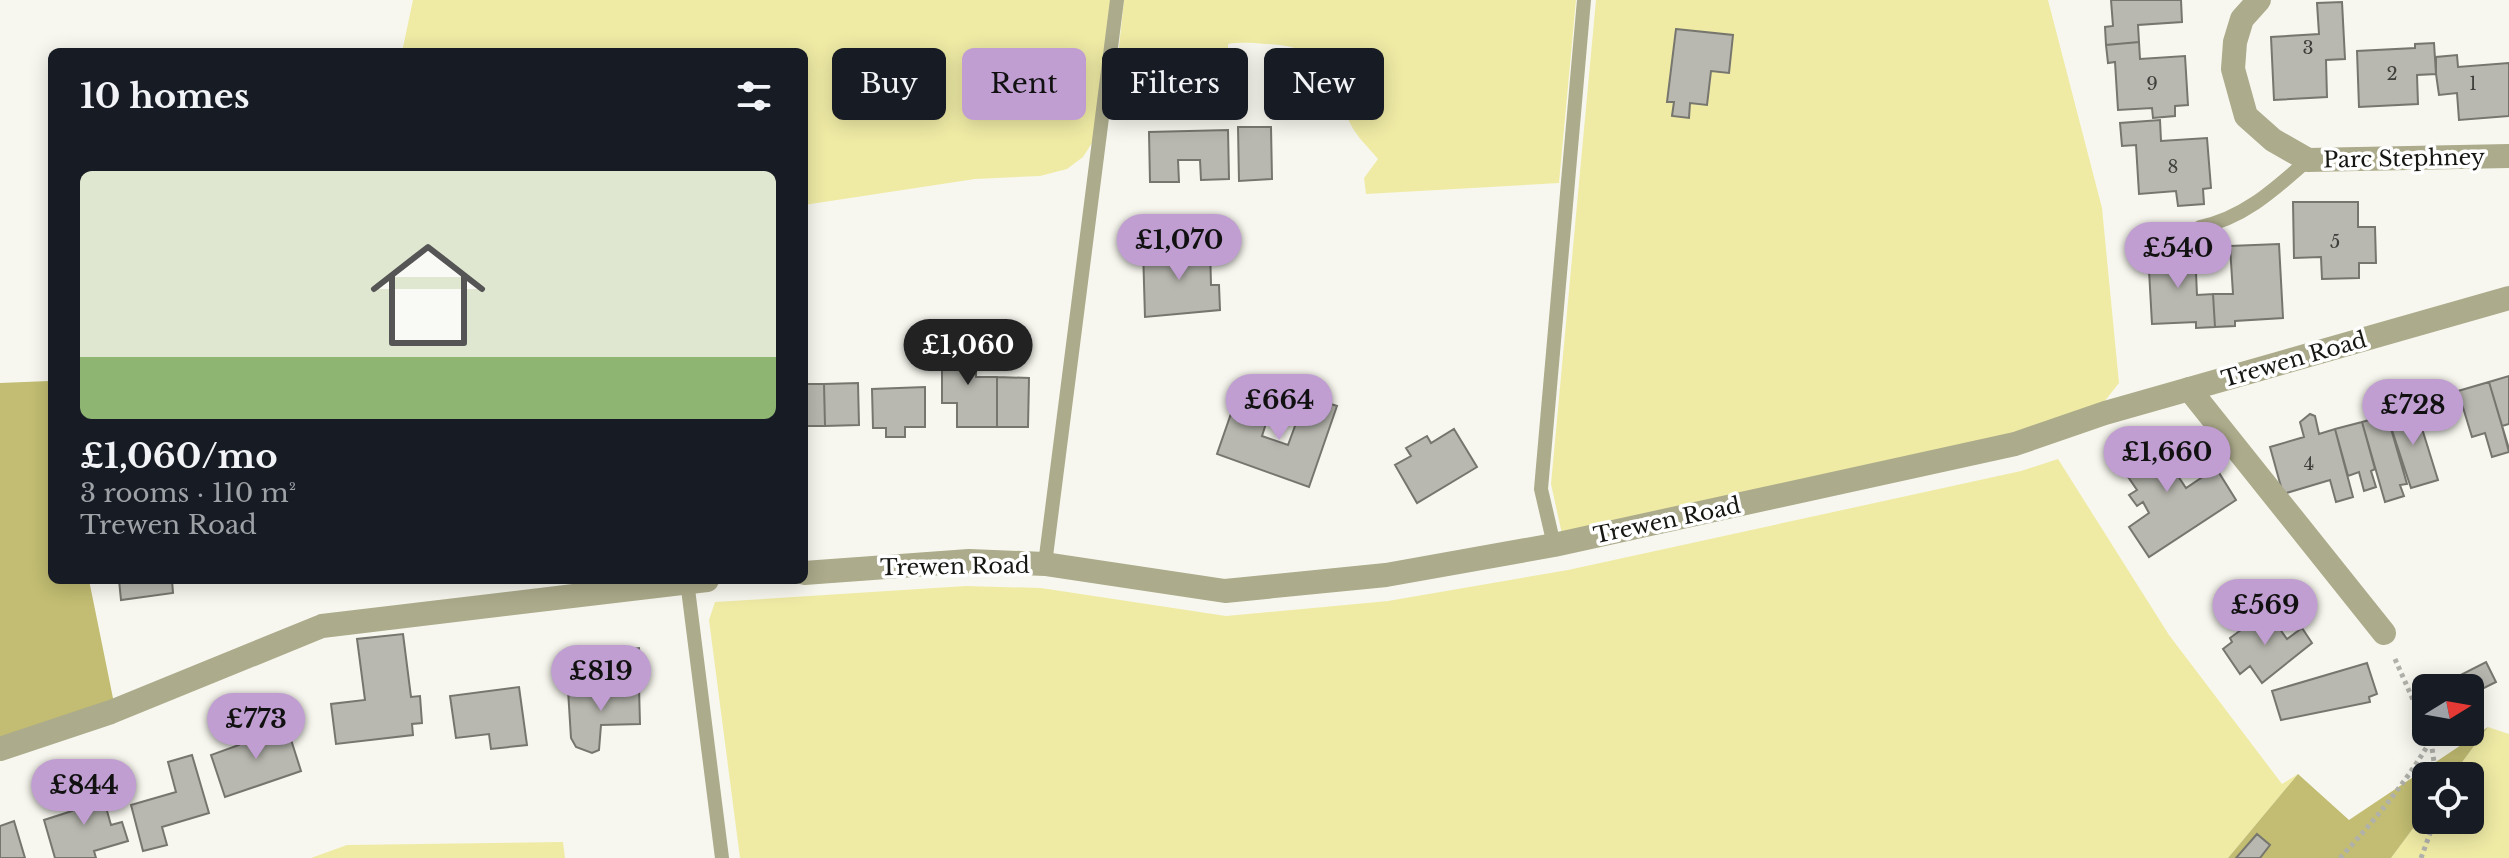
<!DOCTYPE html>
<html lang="en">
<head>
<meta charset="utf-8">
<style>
	body { margin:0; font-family:"Libre Baskerville",serif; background:#242831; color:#f1f3f6; height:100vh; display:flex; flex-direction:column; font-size:30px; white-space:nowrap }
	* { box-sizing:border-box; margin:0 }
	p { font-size:26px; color:#9ea1a6 }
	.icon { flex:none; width:44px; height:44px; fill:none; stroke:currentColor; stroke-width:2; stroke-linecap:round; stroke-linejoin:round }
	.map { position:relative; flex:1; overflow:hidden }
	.panel { position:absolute; left:48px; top:48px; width:760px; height:536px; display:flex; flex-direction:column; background:#171b24; border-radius:12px; box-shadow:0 4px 20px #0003 }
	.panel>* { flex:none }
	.guide { position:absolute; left:832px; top:48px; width:760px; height:72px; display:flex; gap:16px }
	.needle { width:52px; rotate:79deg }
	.fabs { position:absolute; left:2412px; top:674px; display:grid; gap:16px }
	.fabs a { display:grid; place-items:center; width:72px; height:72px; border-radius:12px; background:#171b24; box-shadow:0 4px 20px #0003; font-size:40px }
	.price { position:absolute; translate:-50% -68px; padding:0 18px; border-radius:28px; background:#c09ed2; color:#111; font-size:26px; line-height:52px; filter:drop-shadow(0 2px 4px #0008) }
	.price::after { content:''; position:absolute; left:50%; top:48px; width:24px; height:18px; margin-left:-12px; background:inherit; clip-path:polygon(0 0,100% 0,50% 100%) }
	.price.selected { background:#222; color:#fff }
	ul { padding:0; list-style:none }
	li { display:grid; align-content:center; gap:16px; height:424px; padding:0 32px }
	li span { display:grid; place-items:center; height:248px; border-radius:12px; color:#555 }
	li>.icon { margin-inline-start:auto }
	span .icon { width:144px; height:144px; fill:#fffc; stroke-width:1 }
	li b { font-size:34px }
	h2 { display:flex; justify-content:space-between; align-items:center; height:96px; padding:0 32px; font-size:34px }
	.pill { padding:0 28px; border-radius:12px; background:#171b24; box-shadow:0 4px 20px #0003; font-size:28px; line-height:72px }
	.pill.selected { background:#c09ed2; color:#111 }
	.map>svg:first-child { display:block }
</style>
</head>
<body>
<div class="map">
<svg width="2509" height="858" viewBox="0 0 2509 858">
	<rect width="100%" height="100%" fill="#f7f7ef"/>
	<path fill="#efeba5" d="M413,0H1115L1101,129L1083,157L1067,169L1040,176L975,179L804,205V52H402Z
		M1124,0H1576L1559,183L1366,194L1364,178L1378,159C1369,148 1357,137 1351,125C1330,77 1326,45 1265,44C1253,43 1240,42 1228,44L1229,97L1123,100L1112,113Z
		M1596,0H2048L2102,208L2119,383L2092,417L1564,543L1551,484Z
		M2058,459L2169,635L2282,784L2298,774L2228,858H740L709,620L715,602L966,586L1041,588L1226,616L1388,601L1568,570L2021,471Z
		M2488,727L2509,734V858H2391L2426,811V820H2470V776H2452Z
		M563,842L565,858H311L347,845Z"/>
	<path fill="#c2bd72" d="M49,381L52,580H89L115,708L0,746V383Z
		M2488,727L2452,776H2426V811L2391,858H2228L2298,774L2349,820Z"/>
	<path fill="#b8b8b0" stroke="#76756e" stroke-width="2" d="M2111,0H2181L2182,22L2138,25L2139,42L2106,45L2105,27L2113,26Z
		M2342,2L2345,59L2326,60L2327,97L2274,100L2271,37L2319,34L2317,3Z
		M1676,29L1733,35L1729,73L1711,71L1707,105L1690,103L1689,118L1672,116L1674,102H1667Z
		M2139,42L2140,59L2185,56L2188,105L2175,106V116L2153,118L2152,108L2118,110L2115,62L2108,63L2106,45Z
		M2434,43L2436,74L2417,75L2418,104L2359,107L2357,51L2415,48V44Z
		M2457,55L2458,67L2509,63V116L2459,120L2457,93L2439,95L2436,74V57Z
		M2160,120L2161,141L2207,138L2211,188L2203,189L2204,204L2178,206L2176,191L2139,194L2136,145L2122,146L2120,123Z
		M1238,127H1271L1272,179L1239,181Z
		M1228,130L1229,179L1201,180L1200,160H1178L1179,182H1150L1149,132Z
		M2293,202H2358V227H2375L2376,263H2359V278L2322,279L2321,257L2294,258Z
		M2279,244L2283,318L2235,321V326L2215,327L2213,294H2233L2230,246Z
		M1210,247L1211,285H1219L1220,310L1145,317L1143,249Z
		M2195,250L2197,295L2213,294L2215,327L2196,328V322L2152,324L2148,252Z
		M942,344H976V377H997V427H957V403H942Z
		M2509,376V424L2502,426L2509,452L2492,457L2485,433L2472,437L2458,391Z
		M2509,376V424L2502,426L2489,382Z
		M997,377L1029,378L1028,427H997Z
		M2489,382L2509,449V452L2492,457L2485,433L2472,437L2458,391Z
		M858,383L859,425L825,426L824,384Z
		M804,384H824L825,426H804Z
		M925,387V427H905V437H886V428H873L872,389Z
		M1306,396L1337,406L1309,487L1217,454L1234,405L1268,417L1262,436L1288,445Z
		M2415,406L2438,480L2411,488L2387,415Z
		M2310,414L2315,416L2319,434L2335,429L2353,497L2336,502L2330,480L2283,494L2270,447L2304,437L2300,422Z
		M2387,415L2407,484L2400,485L2404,496L2385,502L2362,422Z
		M2362,422L2375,469L2371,471L2376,487L2364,491L2359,472L2348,476L2335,429Z
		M2141,428L2168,469L2172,467L2186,488L2216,468L2236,500L2149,557L2129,527L2149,513L2143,502L2137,506L2129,495L2137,490L2109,449Z
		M1454,429L1477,467L1417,503L1395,465L1411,456L1406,448L1427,436L1431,443Z
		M119,580H172L173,593L121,600Z
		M2267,611L2287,639L2302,628L2312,643L2262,683L2250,666L2240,674L2223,649L2232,642L2230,638Z
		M403,634L411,697L420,696L422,723L412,724L413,735L336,744L331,704L365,700L357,639Z
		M639,648L641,675L609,679L606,652Z
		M2486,662L2496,682L2470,695V688H2445L2443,684Z
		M2367,663L2377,694L2369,697L2370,702L2281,720L2272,691Z
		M519,687L527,745L491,749L489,734L456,738L450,696Z
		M639,687L640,724L601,725L599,750L592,753L576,747L571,738L568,690Z
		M287,727L301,771L225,797L211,755L239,745L236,737L259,729L261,736Z
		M192,755L209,813L162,827L167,845L143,851L131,805L176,792L168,762Z
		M100,786L111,825L122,822L128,841L94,851L96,858H55L44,820L72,811L68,795Z
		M14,821L25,858H0V826Z
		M2257,834L2270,845L2260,858H2236Z"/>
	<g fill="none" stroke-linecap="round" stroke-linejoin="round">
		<path stroke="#b1b1ab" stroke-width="5" stroke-dasharray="4 4" stroke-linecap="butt" d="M2395,659L2426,729
			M2431,741L2436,776
			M2340,858C2374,821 2405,784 2431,740L2427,732
			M2421,858L2435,820"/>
		<path stroke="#acab8b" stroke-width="14" d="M2200,227C2244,218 2275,189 2308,160
			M1554,545L1541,489L1584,0
			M1045,564L1117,0
			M687,581L722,858"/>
		<path stroke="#acab8b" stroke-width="24" d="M2259,0L2242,19L2235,42L2233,69L2246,116L2273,140L2308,160L2509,156
			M2189,389L2384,633"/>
		<path stroke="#acab8b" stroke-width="24" d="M804,573L969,561L1045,564L1225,591L1386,575L1554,545L2015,444L2105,413L2509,298
			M0,749L111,712L322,626L707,580"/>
	</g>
	<g text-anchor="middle" stroke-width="7" stroke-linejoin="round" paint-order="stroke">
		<g font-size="18" fill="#3e3e3a">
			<text x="2308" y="54">3</text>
			<text x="2392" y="80">2</text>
			<text x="2152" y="90">9</text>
			<text x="2473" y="90">1</text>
			<text x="2173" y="173">8</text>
			<text x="2335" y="248">5</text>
			<text x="2309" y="470">4</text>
		</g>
		<g font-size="22" fill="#161613" stroke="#fff">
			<text transform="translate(2404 158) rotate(-1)" y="8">Parc Stephney</text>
			<text transform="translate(2294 359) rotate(-16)" y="8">Trewen Road</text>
			<text transform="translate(1667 520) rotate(-12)" y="8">Trewen Road</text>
			<text transform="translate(955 566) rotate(-1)" y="8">Trewen Road</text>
		</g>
	</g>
</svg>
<div class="fabs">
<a><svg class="needle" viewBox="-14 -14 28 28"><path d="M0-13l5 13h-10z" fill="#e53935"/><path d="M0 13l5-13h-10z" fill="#9ea1a6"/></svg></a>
<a><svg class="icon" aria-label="locate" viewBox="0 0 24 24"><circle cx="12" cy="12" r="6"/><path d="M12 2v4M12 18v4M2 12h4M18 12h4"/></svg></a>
</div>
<b class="price" style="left:1179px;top:282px">£1,070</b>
<b class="price" style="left:2178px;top:290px">£540</b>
<b class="price selected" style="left:968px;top:387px">£1,060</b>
<b class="price" style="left:1279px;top:442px">£664</b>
<b class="price" style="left:2413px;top:447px">£728</b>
<b class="price" style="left:2167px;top:494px">£1,660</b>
<b class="price" style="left:2265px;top:647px">£569</b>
<b class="price" style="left:601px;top:713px">£819</b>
<b class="price" style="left:256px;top:761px">£773</b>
<b class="price" style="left:84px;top:827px">£844</b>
<div class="guide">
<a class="pill">Buy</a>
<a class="pill selected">Rent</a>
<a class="pill">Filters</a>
<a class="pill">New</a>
</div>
<section class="panel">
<h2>10 homes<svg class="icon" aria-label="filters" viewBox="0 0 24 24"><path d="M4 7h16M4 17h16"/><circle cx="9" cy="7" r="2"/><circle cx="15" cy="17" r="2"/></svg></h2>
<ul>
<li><span style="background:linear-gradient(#dfe7d0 75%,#8fb573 0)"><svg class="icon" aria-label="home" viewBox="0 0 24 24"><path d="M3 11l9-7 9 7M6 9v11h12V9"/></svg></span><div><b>£1,060/mo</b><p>3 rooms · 110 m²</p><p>Trewen Road</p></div></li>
</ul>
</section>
</div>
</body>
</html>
